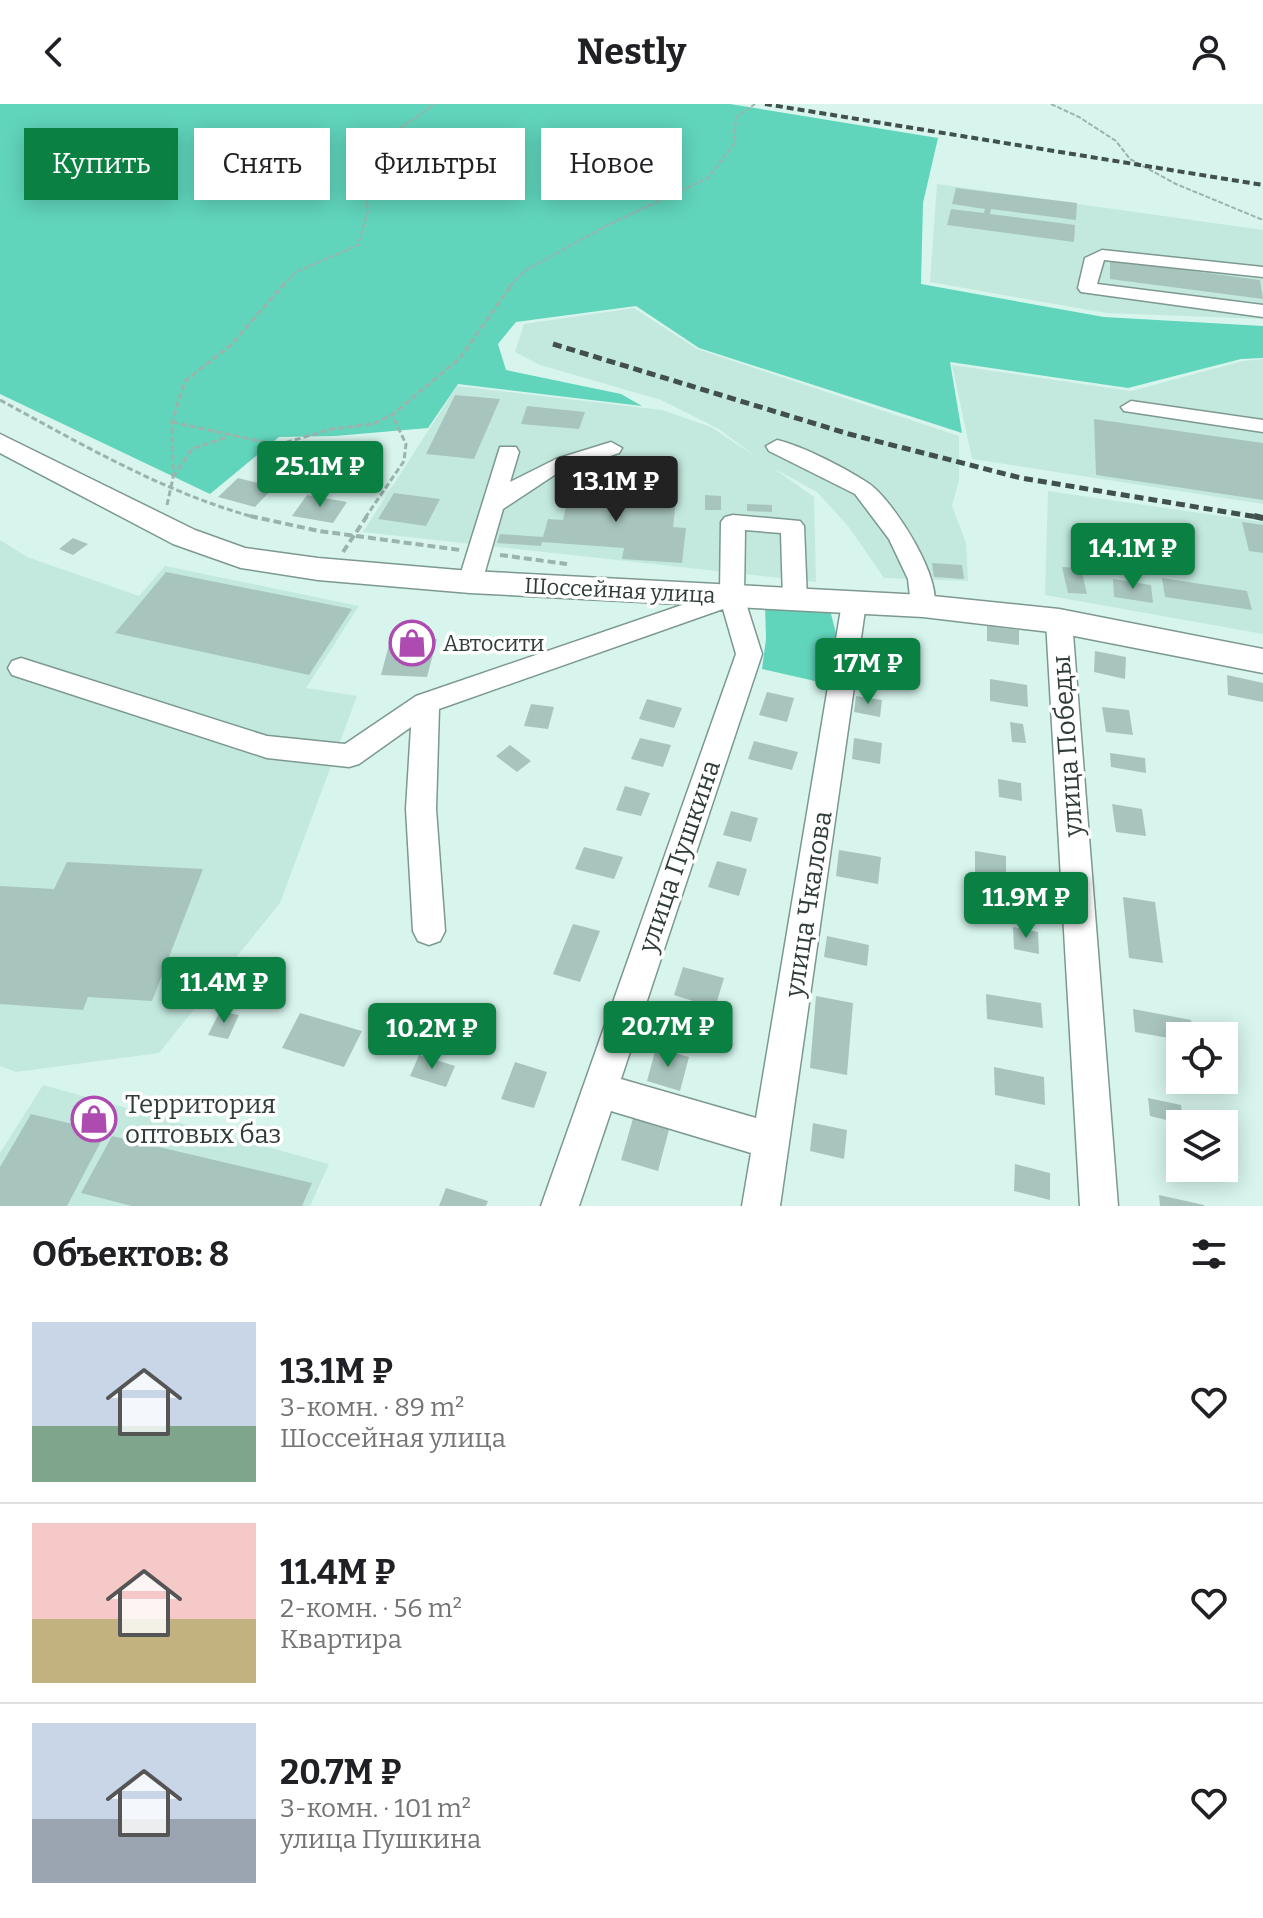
<!DOCTYPE html>
<html lang="ru">
<head>
<meta charset="utf-8">
<style>
	body { margin:0; font-family:Bitter,serif; background:#f2f2f2; color:#202124; height:100vh; display:flex; flex-direction:column; font-size:30px; white-space:nowrap }
	* { box-sizing:border-box; margin:0 }
	p { font-size:26px; color:#757577 }
	.icon { flex:none; width:44px; height:44px; fill:none; stroke:currentColor; stroke-width:2; stroke-linecap:round; stroke-linejoin:round }
	.map { position:relative; height:1102px; overflow:hidden }
	.sheet { display:flex; flex-direction:column; background:#fff; flex:1 }
	.sheet>* { flex:none }
	.top-card { position:absolute; left:24px; top:24px; width:800px; height:72px; display:flex; gap:16px }
	.tools { position:absolute; left:1166px; top:918px; display:grid; gap:16px }
	.tools a { display:grid; place-items:center; width:72px; height:72px; border-radius:0px; background:#fff; box-shadow:0 4px 20px #0003; font-size:40px }
	.price { position:absolute; translate:-50% -68px; padding:0 18px; border-radius:8px; background:#0b8043; color:#fff; font-size:26px; line-height:52px; filter:drop-shadow(0 2px 4px #0008) }
	.price::after { content:''; position:absolute; left:50%; top:48px; width:24px; height:18px; margin-left:-12px; background:inherit; clip-path:polygon(0 0,100% 0,50% 100%) }
	.price.current { background:#222; color:#fff }
	ul { padding:0; list-style:none }
	li { display:flex; align-items:center; gap:24px; height:200px; padding:0 32px }
	li+li { border-top:2px solid #e0e0e0 }
	li span { display:grid; place-items:center; flex:none; width:224px; height:160px; border-radius:0px; color:#555 }
	li>.icon { margin-inline-start:auto }
	span .icon { width:96px; height:96px; fill:#fffc; stroke-width:1 }
	li b { font-size:34px }
	h2 { display:flex; justify-content:space-between; align-items:center; height:96px; padding:0 32px; font-size:34px }
	.chip { padding:0 28px; border-radius:0px; background:#fff; box-shadow:0 4px 20px #0003; font-size:28px; line-height:72px }
	.chip.current { background:#0b8043; color:#fff }
	header { display:flex; justify-content:space-between; align-items:center; height:104px; padding:0 32px; background:#fff; font-size:36px; font-weight:700 }
	.map>svg:first-child { display:block }
</style>
</head>
<body>
<header><svg class="icon" aria-label="back" viewBox="0 0 24 24"><path d="M15 5l-7 7 7 7"/></svg>Nestly<svg class="icon" aria-label="person" viewBox="0 0 24 24"><circle cx="12" cy="8" r="4"/><path d="M4 21q1-7 8-7t8 7"/></svg></header>
<div class="map">
<svg width="1263" height="1102" viewBox="0 0 1263 1102">
	<rect width="100%" height="100%" fill="#d7f5ed"/>
	<path fill="#c3e9de" d="M937,80L1263,126V215L1106,209L930,178Z
		M634,204L697,245L959,332V376L952,402L966,439L968,477L884,474L848,422L817,388L773,364L814,393L816,478L363,428L457,282L662,306L711,323L756,353L719,325L661,296L540,261L515,248L524,220Z
		M1263,255V400L972,355L952,261L1131,287L1243,257Z
		M1048,387L1263,418V530L1045,491Z
		M0,436L27,453L139,492L165,462L359,502L306,584L357,592L280,799L159,949L16,968L0,962Z
		M43,981L329,1060L310,1102H0V1049Z"/>
	<path fill="#61d5bc" d="M0,0H730L938,34L923,99L921,180L1104,213L1263,222V254L1241,255L1128,284L950,258L962,329L699,244L636,202L516,218L498,240L506,266L621,290L642,302L458,280L428,324L335,332L279,333L210,390L0,290Z
		M765,501L830,506L839,541L828,580L762,565L766,535Z"/>
	<path fill="#a8c5bd" d="M956,84L1077,99L1076,116L991,105L990,110L1075,121L1074,138L947,121L951,105L984,109L985,105L952,100Z
		M1110,156L1260,176L1263,195L1110,175Z
		M455,291L500,295L474,355L426,350Z
		M527,302L585,308L579,325L521,320Z
		M1094,315L1263,339V396L1096,371Z
		M238,374L274,383L255,403L218,393Z
		M606,375L650,378L648,394L676,396L673,423L686,424L682,459L622,455L624,444L542,438L541,442L497,439L500,430L543,433L548,415L563,416L569,389L603,391Z
		M394,389L440,395L426,422L378,415Z
		M307,391L347,398L333,419L292,412Z
		M705,391L721,392V406H705Z
		M747,400L772,401V408L747,407Z
		M1242,418L1263,421V449L1249,447Z
		M73,434L88,440L73,451L59,445Z
		M932,459L962,461L964,475L934,473Z
		M1062,463L1081,464L1087,490L1068,489Z
		M166,468L352,505L309,571L115,529Z
		M1162,474L1247,487L1252,506L1165,493Z
		M1113,475L1151,481L1153,499L1114,493Z
		M987,522L1019,526V541L987,537Z
		M391,533L437,535L427,573L381,571Z
		M862,547L896,552L894,569L860,563Z
		M1095,547L1126,553L1125,575L1094,568Z
		M1227,571L1263,579V598L1228,591Z
		M990,575L1027,581L1028,603L990,597Z
		M767,588L794,594L787,618L759,611Z
		M856,592L882,596L880,613L854,608Z
		M647,595L682,604L674,624L639,615Z
		M531,600L554,603L548,625L524,622Z
		M1102,603L1129,606L1133,631L1106,628Z
		M1010,618L1023,620L1026,639L1012,638Z
		M640,634L671,641L663,663L631,655Z
		M854,634L882,639L880,660L852,655Z
		M754,637L798,648L792,666L748,655Z
		M510,641L531,657L517,668L496,652Z
		M1110,649L1145,654L1146,669L1111,663Z
		M998,675L1021,679L1022,697L999,693Z
		M625,682L650,689L641,712L616,706Z
		M1112,700L1142,705L1146,732L1116,728Z
		M731,707L758,714L751,738L723,731Z
		M584,743L623,753L614,775L575,765Z
		M839,746L881,753L878,780L836,772Z
		M975,747L1006,752V774L975,769Z
		M717,757L747,765L739,792L708,783Z
		M67,758L203,765L152,897L88,893L83,906L0,900V782L54,785Z
		M1123,793L1155,798L1163,859L1129,854Z
		M573,820L600,827L580,878L553,870Z
		M1013,823L1038,828L1039,850L1014,845Z
		M827,832L869,841L867,862L824,853Z
		M683,863L724,874L715,904L674,891Z
		M986,890L1041,899L1043,924L987,915Z
		M816,892L853,899L847,971L810,964Z
		M1133,905L1191,916L1193,932H1180V936L1135,928Z
		M220,907L239,911L228,935L208,931Z
		M300,909L362,927L344,963L282,944Z
		M656,944L689,953L680,987L647,977Z
		M419,951L455,962L446,983L410,972Z
		M515,958L547,968L534,1004L501,995Z
		M994,963L1044,973L1045,1001L995,991Z
		M1148,994L1181,1001L1183,1020L1150,1012Z
		M31,1010L106,1028L67,1102H0V1063Z
		M634,1011L670,1022L658,1067L621,1056Z
		M813,1019L847,1026L844,1055L810,1047Z
		M112,1032L312,1079L302,1102H132L81,1089Z
		M1015,1060L1050,1069V1096L1014,1087Z
		M446,1084L488,1097L486,1102H439Z
		M1159,1091L1204,1101V1102H1160Z"/>
	<g fill="none" stroke-linecap="round" stroke-linejoin="round">
		<g stroke="#7c9890" stroke-width="3">
			<path id="minor" d="M1102,146L1263,163V173L1104,156L1097,180L1263,201V213L1081,188L1078,184L1085,154Z
				M1131,297L1263,316V328L1124,307L1121,303Z
				M777,336C803,342 845,364 868,379C892,394 948,481 932,508L923,511L914,508L911,502L908,475L889,435L855,390L769,347L766,342Z
				M611,338L622,344L619,349L556,370L503,405L482,478L479,484L470,486L461,484L458,478L500,343H516L519,348L510,378L556,355Z
				M733,411L800,417L804,422L807,496L804,502L795,504L786,502L783,496L781,429L745,426L744,493L762,550L621,975L756,1014L842,499L845,493L854,490L863,493L866,499L780,1102H742L751,1049L611,1007L579,1102H541L736,550L723,505L439,605L436,705L445,827L440,837L429,841L418,837L413,827L406,705L411,623L359,660L349,663L267,654L12,571L8,564L12,557L21,554L267,632L345,640L416,592L720,488L721,418L725,413Z
				M1059,508L1068,511L1072,517L1118,1102H1080L1046,517L1050,511Z"/>
		</g>
		<g stroke="#7c9890" stroke-width="3">
			<path id="major" d="M0,330L195,426L245,444L318,454L470,467L923,491L1059,505L1263,545V569L1059,529L923,513L470,489L318,476L241,464L173,440L0,349Z"/>
		</g>
		<path stroke="#9bb3ad" stroke-width="2" stroke-dasharray="5 2" stroke-linecap="butt" d="M1051,0L1079,13L1116,37L1130,55L1176,80L1263,116
			M282,182L296,168L358,141L368,107L364,78L373,51L389,32L435,0
			M510,182L526,166L608,121L708,74L734,40L736,13L755,0"/>
		<path stroke="#9bb3ad" stroke-width="3" stroke-dasharray="6 3" stroke-linecap="butt" d="M0,296C83,341 165,389 257,414
			M172,318L277,341L332,325L373,320L392,311
			M173,373L192,345L227,333
			M167,401L173,374L172,318L185,277L231,241L284,180
			M365,414L404,357L406,340L392,311L460,254L512,180"/>
		<path stroke="#9bb3ad" stroke-width="4" stroke-dasharray="8 4" stroke-linecap="butt" d="M250,412L319,427L460,446
			M343,448L367,412
			M500,451L567,460"/>
		<use href="#minor" fill="#fff" fill-rule="evenodd"/>
		<use href="#major" fill="#fff" fill-rule="evenodd"/>
		<path stroke="#42504d" stroke-width="4" stroke-dasharray="7 4" stroke-linecap="butt" d="M765,0L1263,81"/>
		<path stroke="#42504d" stroke-width="5" stroke-dasharray="9 5" stroke-linecap="butt" d="M553,240L849,330L1021,374L1263,414"/>
		<path stroke="#42504d" stroke-width="6" stroke-dasharray="12 6" stroke-linecap="butt" d="M1254,412L1263,414"/>
	</g>
	<defs>
		<g id="shop-ring" transform="scale(2.3)"><circle r="9.5" fill="#fff" stroke="#ae4bb1" stroke-width="1.5"/><path d="M-5-2.5h2.3a2.7 3.5 0 0 1 5.4 0H5L5.5 6h-11ZM-1.5-2.5h3a1.5 2.3 0 0 0-3 0Z" fill="#ae4bb1"/></g>
	</defs>
	<g fill-rule="evenodd">
		<use href="#shop-ring" x="412" y="539"/>
		<use href="#shop-ring" x="94" y="1015"/>
	</g>
	<g text-anchor="middle" stroke-width="7" stroke-linejoin="round" paint-order="stroke">
		<g font-size="22" fill="#303c39" stroke="#fff">
			<text transform="translate(620 486) rotate(3)" y="8">Шоссейная улица</text>
		</g>
		<g font-size="22" fill="#303c39" stroke="#fff" text-anchor="start">
			<text x="443" y="547">Автосити</text>
		</g>
		<g font-size="26" fill="#303c39" stroke="#fff">
			<text transform="translate(1067 642) rotate(-94)" y="9">улица Победы</text>
			<text transform="translate(679 752) rotate(-71)" y="9">улица Пушкина</text>
			<text transform="translate(808 800) rotate(-81)" y="9">улица Чкалова</text>
		</g>
		<g font-size="26" fill="#303c39" stroke="#fff" text-anchor="start">
			<text x="125" y="1009">Территория<tspan x="125" dy="30">оптовых баз</tspan></text>
		</g>
	</g>
</svg>
<div class="tools">
<a><svg class="icon" aria-label="locate" viewBox="0 0 24 24"><circle cx="12" cy="12" r="6"/><path d="M12 2v4M12 18v4M2 12h4M18 12h4"/></svg></a>
<a><svg class="icon" aria-label="layers" viewBox="0 0 24 24"><path d="M12 4l9 5-9 5-9-5zM3 14l9 5 9-5"/></svg></a>
</div>
<b class="price" style="left:320px;top:405px">25.1M ₽</b>
<b class="price current" style="left:616px;top:420px">13.1M ₽</b>
<b class="price" style="left:1133px;top:487px">14.1M ₽</b>
<b class="price" style="left:868px;top:602px">17M ₽</b>
<b class="price" style="left:1026px;top:836px">11.9M ₽</b>
<b class="price" style="left:224px;top:921px">11.4M ₽</b>
<b class="price" style="left:668px;top:965px">20.7M ₽</b>
<b class="price" style="left:432px;top:967px">10.2M ₽</b>
<div class="top-card">
<a class="chip current">Купить</a>
<a class="chip">Снять</a>
<a class="chip">Фильтры</a>
<a class="chip">Новое</a>
</div>
</div>
<section class="sheet">
<h2>Объектов: 8<svg class="icon" aria-label="filters" viewBox="0 0 24 24"><path d="M4 7h16M4 17h16"/><circle cx="9" cy="7" r="2"/><circle cx="15" cy="17" r="2"/></svg></h2>
<ul>
<li><span style="background:linear-gradient(#c9d6e8 65%,#7fa58c 0)"><svg class="icon" aria-label="home" viewBox="0 0 24 24"><path d="M3 11l9-7 9 7M6 9v11h12V9"/></svg></span><div><b>13.1M ₽</b><p>3-комн. · 89 m²</p><p>Шоссейная улица</p></div><svg class="icon" aria-label="heart" viewBox="0 0 24 24"><path d="M12 20l-8-8c-3-5 5-10 8-4 3-6 11-1 8 4z"/></svg></li>
<li><span style="background:linear-gradient(#f6c9c9 60%,#c2b280 0)"><svg class="icon" aria-label="home" viewBox="0 0 24 24"><path d="M3 11l9-7 9 7M6 9v11h12V9"/></svg></span><div><b>11.4M ₽</b><p>2-комн. · 56 m²</p><p>Квартира</p></div><svg class="icon" aria-label="heart" viewBox="0 0 24 24"><path d="M12 20l-8-8c-3-5 5-10 8-4 3-6 11-1 8 4z"/></svg></li>
<li><span style="background:linear-gradient(#c9d6e8 60%,#9aa5b1 0)"><svg class="icon" aria-label="home" viewBox="0 0 24 24"><path d="M3 11l9-7 9 7M6 9v11h12V9"/></svg></span><div><b>20.7M ₽</b><p>3-комн. · 101 m²</p><p>улица Пушкина</p></div><svg class="icon" aria-label="heart" viewBox="0 0 24 24"><path d="M12 20l-8-8c-3-5 5-10 8-4 3-6 11-1 8 4z"/></svg></li>
</ul>
</section>
</body>
</html>
